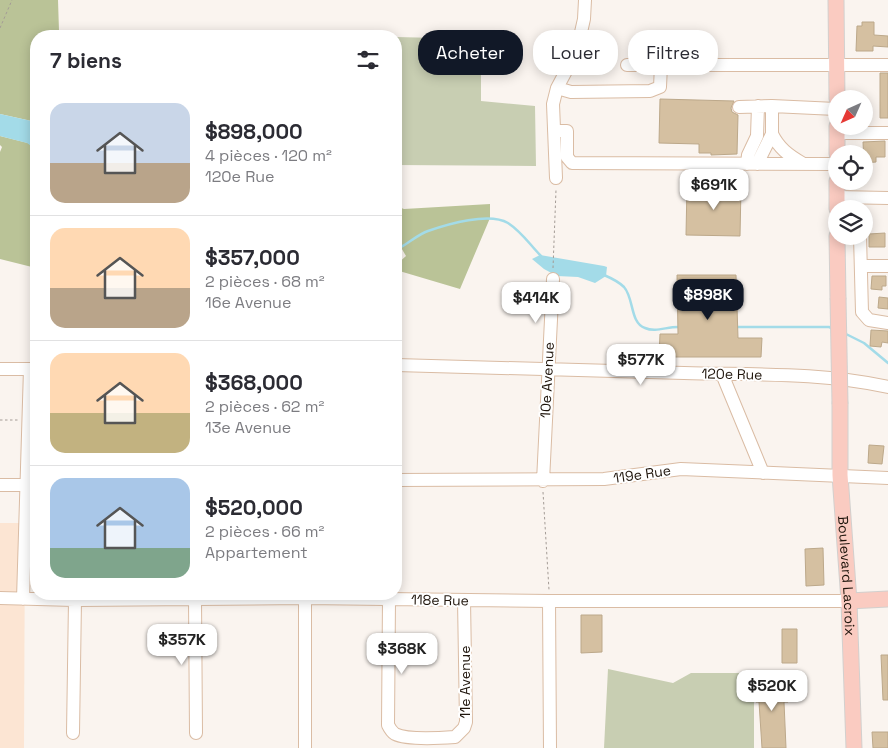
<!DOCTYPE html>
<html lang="fr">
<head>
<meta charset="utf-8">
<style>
	body { margin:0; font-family:"Space Grotesk",sans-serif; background:#f2f2f3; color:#2b2b33; height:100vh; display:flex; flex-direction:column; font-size:19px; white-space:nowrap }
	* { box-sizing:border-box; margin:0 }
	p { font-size:16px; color:#7c7c81 }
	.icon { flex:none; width:28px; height:28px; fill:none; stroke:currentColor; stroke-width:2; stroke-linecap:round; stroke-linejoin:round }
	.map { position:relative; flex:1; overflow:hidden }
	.drawer { position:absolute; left:30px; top:30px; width:372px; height:570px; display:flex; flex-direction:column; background:#fff; border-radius:20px; box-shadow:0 2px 12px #0003 }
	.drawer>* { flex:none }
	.guide { position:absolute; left:418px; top:30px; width:395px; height:45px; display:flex; gap:10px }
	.needle { width:32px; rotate:225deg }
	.buttons { position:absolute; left:828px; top:90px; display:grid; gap:10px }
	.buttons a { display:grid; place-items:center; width:45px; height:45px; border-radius:50%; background:#fff; box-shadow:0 2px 12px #0003; font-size:25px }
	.price { position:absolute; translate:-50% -42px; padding:0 11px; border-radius:10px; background:#fff; color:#222; font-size:16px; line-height:32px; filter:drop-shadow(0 1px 2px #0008) }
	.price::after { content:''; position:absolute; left:50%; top:30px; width:15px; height:11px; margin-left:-8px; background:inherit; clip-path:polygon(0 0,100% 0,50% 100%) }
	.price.current { background:#111827; color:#fff }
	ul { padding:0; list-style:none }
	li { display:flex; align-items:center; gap:15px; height:125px; padding:0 20px }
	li+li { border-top:1px solid #e1e1e2 }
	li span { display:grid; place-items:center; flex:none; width:140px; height:100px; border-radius:15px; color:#555 }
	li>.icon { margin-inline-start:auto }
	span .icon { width:60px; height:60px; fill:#fffc; stroke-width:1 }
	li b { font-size:21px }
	h2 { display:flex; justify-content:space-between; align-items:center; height:60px; padding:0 20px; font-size:21px }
	.chip { padding:0 18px; border-radius:20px; background:#fff; box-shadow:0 2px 12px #0003; font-size:18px; line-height:45px }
	.chip.current { background:#111827; color:#fff }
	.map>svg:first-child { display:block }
</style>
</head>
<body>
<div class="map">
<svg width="888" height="748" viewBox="0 0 888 748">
	<rect width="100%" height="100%" fill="#faf4ef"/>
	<path fill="#fce5d3" d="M0,523H25L24,748H0Z"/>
	<path fill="#c8ceb2" d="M396,37L481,39V101L535,106L536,166L396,165Z
		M608,669L673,683L691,673H754V748H604Z"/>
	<path fill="#bac397" d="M0,0H58L59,31L293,36H36V122L0,114Z
		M0,136L28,143L36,149V268L0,259V152L2,147L0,145Z
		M490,204V218L460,289L396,270V265L406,256L396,239V206L404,209Z"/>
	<path fill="#a3dbe8" d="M0,114L36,122V149L27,143L0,136Z
		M540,255L604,266L607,267L606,276L595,283L578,277L557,276L544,269L532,259Z"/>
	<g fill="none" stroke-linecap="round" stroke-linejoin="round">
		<path stroke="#a3dbe8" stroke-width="2.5" d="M401,247C410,242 419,234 428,231C448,224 489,212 508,223C522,232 530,245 541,256
			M604,275C611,278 619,282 624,287C634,298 630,323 645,328C656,333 668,326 680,327
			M735,327H829L834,329
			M844,333L864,343L888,363"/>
	</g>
	<path fill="#d5c0a1" stroke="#bca88a" d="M862,22H874V35L888,36V47L873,46V51H856L857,26H862Z
		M880,73H888V118H880Z
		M660,99L734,101L731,108L732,112L738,115L737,154L711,155V153H699V144L659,143Z
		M885,141V157H876V162L864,163L863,142Z
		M687,186L741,187L740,236L686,235Z
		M885,233V247H869V234Z
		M677,275H736L738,338H762L761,357H659L660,334H678Z
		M872,276H886V286H882V290L871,289Z
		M879,297L888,298V309L878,308Z
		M871,330L888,331V343L882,342L881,347L870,346Z
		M869,445L884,446L882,464L868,463Z
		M823,548L824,585L806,586L805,549Z
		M581,615H602V652L581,653Z
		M782,629H797V663H782Z
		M881,655H888V700H883Z
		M788,679V702H784L786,748H762L759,702H756V680Z
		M872,732H888V748H873Z"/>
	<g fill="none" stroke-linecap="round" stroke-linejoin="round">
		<g stroke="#dabca4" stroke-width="14">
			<path id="minor" d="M627,65H888
				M557,88L571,92L650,91L660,87L661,65
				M739,107L772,106L836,109
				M554,131H567V157L572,163L836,164
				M837,133H888
				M772,134C779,148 788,155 802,163
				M747,164L748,155L757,136L758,106
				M757,164L772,134V106
				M556,178L553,104L557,88L573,58L579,41L584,19L585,0
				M837,197L888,198
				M860,236L862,312L869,320L888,323
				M861,266H888
				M396,365C492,368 588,371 684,373C752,375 821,372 888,387
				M0,369H36
				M722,374L763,473
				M396,480L604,479L681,469L888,478
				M543,481L553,279
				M0,485H36
				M305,594V748
				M0,598L75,600L305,598L549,601H849
				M23,599L30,369
				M195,599L196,733
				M389,599L388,725C390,729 392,732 395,734C407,740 441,738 455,737L464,728L466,722L464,600
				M549,601L550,748
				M73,733L75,600"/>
		</g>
		<g stroke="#d2d0ce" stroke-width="17">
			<g id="major">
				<path d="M836,0L837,99"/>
				<path d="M837,126V154"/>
				<path d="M837,181V209"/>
				<path d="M837,236L838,298"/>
				<path id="s1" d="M840,404V475L849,601L854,748"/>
				<path d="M849,601L888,599"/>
			</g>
		</g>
		<path stroke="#a49c96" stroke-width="1" stroke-dasharray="2.5 2.5" stroke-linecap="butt" d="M0,28L12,0
			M583,62L598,66L616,65
			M553,268L556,190
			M0,420H18
			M543,492L549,590"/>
		<use href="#minor" stroke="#fff" stroke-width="12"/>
		<use href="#major" stroke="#facbc1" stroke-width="15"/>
		<g stroke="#d2d0ce" stroke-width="17" stroke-linecap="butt">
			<path id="major-bridge" d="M838,298L840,404"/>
		</g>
		<use href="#major-bridge" stroke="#facbc1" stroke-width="15"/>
	</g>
	<g text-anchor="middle" stroke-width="4" stroke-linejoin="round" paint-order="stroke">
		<g font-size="14" fill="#1f150c" stroke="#fff">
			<text transform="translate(732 374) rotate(1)" y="5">120e Rue</text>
			<text transform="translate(547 380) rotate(-87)" y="5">10e Avenue</text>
			<text transform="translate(642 474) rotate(-8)" y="5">119e Rue</text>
			<text dy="5" stroke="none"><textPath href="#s1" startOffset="172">Boulevard Lacroix</textPath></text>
			<text transform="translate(440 600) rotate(1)" y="5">118e Rue</text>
			<text transform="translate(465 682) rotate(-90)" y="5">11e Avenue</text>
		</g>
	</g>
</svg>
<div class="buttons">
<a><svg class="needle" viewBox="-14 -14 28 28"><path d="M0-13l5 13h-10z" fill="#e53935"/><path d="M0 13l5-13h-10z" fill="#7c7c81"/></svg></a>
<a><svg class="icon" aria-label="locate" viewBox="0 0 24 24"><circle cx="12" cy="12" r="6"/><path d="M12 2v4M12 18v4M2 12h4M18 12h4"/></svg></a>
<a><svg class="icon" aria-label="layers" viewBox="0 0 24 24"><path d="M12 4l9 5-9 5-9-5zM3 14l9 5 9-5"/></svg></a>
</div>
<b class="price" style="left:714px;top:211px">$691K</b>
<b class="price current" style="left:708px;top:321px">$898K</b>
<b class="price" style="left:536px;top:324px">$414K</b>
<b class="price" style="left:641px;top:386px">$577K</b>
<b class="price" style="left:182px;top:666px">$357K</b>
<b class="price" style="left:402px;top:675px">$368K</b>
<b class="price" style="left:772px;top:712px">$520K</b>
<div class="guide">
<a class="chip current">Acheter</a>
<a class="chip">Louer</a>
<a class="chip">Filtres</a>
</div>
<section class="drawer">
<h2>7 biens<svg class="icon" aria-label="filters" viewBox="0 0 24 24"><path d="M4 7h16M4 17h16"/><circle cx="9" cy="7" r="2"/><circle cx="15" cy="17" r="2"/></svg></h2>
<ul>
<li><span style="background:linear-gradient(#c9d6e8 60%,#b9a48a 0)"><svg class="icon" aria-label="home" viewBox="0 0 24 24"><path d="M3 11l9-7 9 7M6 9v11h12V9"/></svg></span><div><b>$898,000</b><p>4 pièces · 120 m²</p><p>120e Rue</p></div></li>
<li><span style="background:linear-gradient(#ffd9b3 60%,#b9a48a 0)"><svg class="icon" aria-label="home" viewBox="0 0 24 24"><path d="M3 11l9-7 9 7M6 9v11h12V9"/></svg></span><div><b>$357,000</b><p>2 pièces · 68 m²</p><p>16e Avenue</p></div></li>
<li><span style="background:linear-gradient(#ffd9b3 60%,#c2b280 0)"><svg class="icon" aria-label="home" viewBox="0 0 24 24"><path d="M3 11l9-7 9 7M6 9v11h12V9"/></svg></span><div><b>$368,000</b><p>2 pièces · 62 m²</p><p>13e Avenue</p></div></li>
<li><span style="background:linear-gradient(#a9c7e8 70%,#7fa58c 0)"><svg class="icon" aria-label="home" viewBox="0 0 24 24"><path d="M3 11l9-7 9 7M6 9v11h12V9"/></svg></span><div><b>$520,000</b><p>2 pièces · 66 m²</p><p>Appartement</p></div></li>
</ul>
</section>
</div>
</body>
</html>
